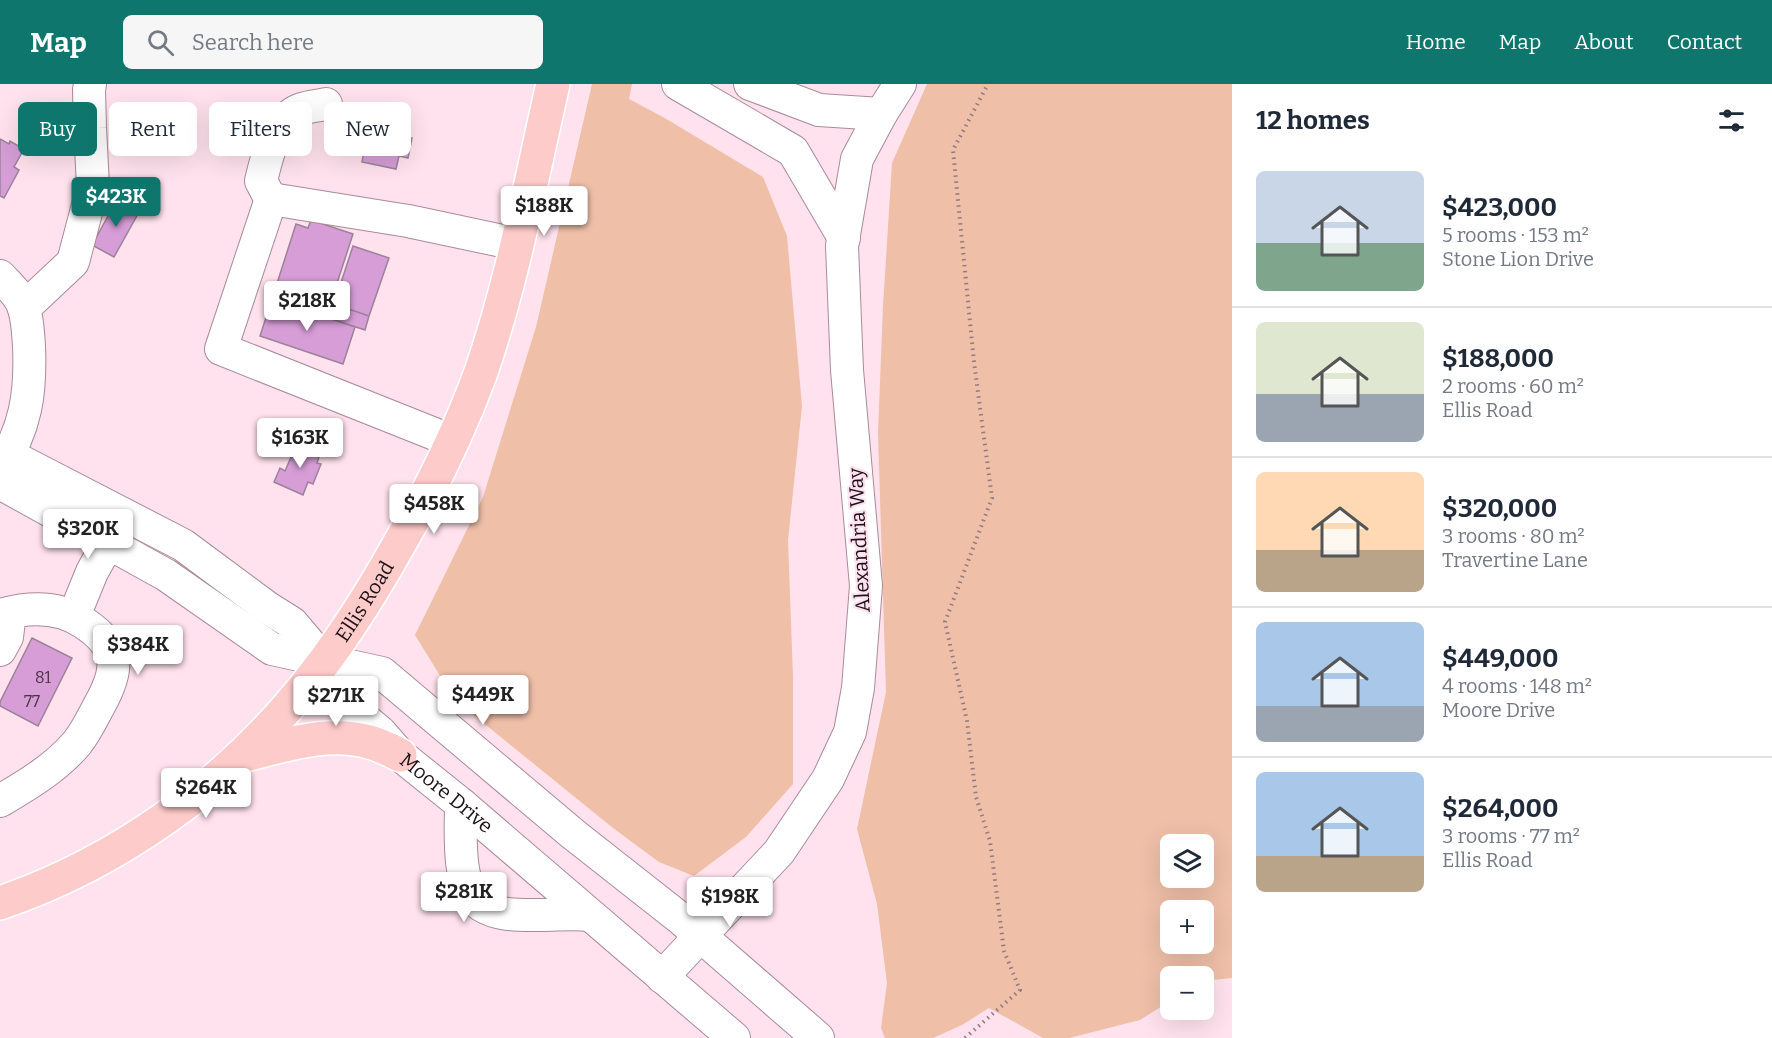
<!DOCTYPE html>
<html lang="en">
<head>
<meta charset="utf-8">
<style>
	body { margin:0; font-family:Bitter,serif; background:#f6f6f7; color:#1f2937; height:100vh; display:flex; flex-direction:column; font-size:22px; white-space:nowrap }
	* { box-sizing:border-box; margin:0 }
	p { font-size:20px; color:#747a83 }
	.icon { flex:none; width:33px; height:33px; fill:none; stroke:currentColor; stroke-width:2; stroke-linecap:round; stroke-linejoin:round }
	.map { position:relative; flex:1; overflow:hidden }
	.side { display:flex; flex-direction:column; background:#fff; width:540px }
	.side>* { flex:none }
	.hud { position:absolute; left:18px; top:18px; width:570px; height:54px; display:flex; gap:12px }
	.buttons { position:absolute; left:1160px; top:750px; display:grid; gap:12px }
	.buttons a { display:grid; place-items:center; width:54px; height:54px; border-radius:9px; background:#fff; box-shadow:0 6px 24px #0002; font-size:30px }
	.price { position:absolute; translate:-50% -51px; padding:0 14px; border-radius:6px; background:#fff; color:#222; font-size:20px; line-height:39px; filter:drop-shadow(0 2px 3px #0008) }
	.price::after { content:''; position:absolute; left:50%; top:36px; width:18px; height:14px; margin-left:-9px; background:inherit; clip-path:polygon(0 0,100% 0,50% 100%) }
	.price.current { background:#0f766e; color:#fff }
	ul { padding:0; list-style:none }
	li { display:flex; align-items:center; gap:18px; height:150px; padding:0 24px }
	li+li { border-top:2px solid #e0e1e3 }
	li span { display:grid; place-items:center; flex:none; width:168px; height:120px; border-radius:9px; color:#555 }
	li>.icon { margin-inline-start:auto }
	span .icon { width:72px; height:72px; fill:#fffc; stroke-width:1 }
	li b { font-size:26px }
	h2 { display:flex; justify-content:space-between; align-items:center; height:72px; padding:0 24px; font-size:26px }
	.tag { padding:0 21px; border-radius:9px; background:#fff; box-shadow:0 6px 24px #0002; font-size:21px; line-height:54px }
	.tag.current { background:#0f766e; color:#fff }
	header { display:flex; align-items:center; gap:36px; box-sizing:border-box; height:84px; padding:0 30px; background:#0f766e; color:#fff }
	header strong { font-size:28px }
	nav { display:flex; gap:33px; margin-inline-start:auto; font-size:21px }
	.search { width:420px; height:54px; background:#f6f6f7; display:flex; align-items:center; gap:15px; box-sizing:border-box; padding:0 21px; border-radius:9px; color:#747a83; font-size:22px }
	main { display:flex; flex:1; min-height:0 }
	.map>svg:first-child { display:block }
</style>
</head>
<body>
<header>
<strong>Map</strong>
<div class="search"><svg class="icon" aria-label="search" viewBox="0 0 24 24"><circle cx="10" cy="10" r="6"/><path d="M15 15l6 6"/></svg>Search here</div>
<nav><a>Home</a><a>Map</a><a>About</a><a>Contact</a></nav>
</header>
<main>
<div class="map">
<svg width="1232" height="954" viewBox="0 0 1232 954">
	<rect width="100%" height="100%" fill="#ffe2ed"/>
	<path fill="#efbfa8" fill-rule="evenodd" d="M592,0H632L629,15L663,33L763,93L787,152L802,322L788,456L793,593V700L746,753L694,792L659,778L613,744L455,616L415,551L483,413L536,243Z
		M927,0H1232V894L1203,897V892H1170V917L1140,936L1069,954H1043L989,924L962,941L933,954H885L881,944L887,899L877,820L857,745L886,608L878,349L883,222L892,79ZM1203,760V794H1170V760ZM1203,826V860H1170V826Z"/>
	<path fill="#d69dd6" stroke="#9a839a" stroke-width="1.5" d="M373,25L408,32L403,52L412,54L408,74L399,72L396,85L362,78L366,56L350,53L355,30L371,33Z
		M0,55L9,60L10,57L24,65L14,83L19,86L4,114L0,112Z
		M117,116L139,128L114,173L92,161Z
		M311,136L353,150L326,233L272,215L296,140L308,144Z
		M353,162L389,174L369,232L334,220Z
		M272,215L355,243L343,280L260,252Z
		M331,219L369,232L365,246L326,233Z
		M298,357L321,367L317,379L321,380L313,400L308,398L303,411L274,398L280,384L285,387Z
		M32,554L72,574L38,642L0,622V618Z"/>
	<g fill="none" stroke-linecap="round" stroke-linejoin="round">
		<g stroke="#aa8a96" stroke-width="34">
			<g id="minor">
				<path d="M678,0L793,67L844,154"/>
				<path d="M750,0L819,26L881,30"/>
				<path d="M271,116L261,97C267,72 275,34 302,25C310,22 318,22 326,20"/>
				<path d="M0,192C9,202 21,212 24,225C28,237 28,250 29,262C31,309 26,344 0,384"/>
				<path d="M24,224L73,178L93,102L90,44L89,6L90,0"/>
				<path d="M452,357L221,265L271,115L408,137L516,160"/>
				<path id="s1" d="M9,371L183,461L268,524L292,539L325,578L350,623L380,648L400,671L461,720L734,954"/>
				<path d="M0,399L166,491L272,565L382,589L573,750L681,835L818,954"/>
				<path d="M0,531C28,523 59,522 84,539C120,563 120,584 100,620C93,633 86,648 77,659C56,684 27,701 0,717"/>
				<path d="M74,532L92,488L108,459"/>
				<path d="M0,566L7,553L10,529"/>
				<path d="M461,720C461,747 456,804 481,821C498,832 520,831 539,831C557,831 573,829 590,831"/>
				<path d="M662,893L779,768L828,695L850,648L858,604L866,502L847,286L842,162L857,75L881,30L900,0"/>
			</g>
		</g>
		<g stroke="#fff" stroke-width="36">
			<g id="major">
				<path d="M241,672C283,662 326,646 369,658C380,661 390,666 400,671"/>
				<path id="s2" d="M0,819C117,779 225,702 303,605C339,561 370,512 398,462C430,407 459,348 481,288C513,195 531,96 553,0"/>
			</g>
		</g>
		<path stroke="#8f7b83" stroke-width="4" stroke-dasharray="1.5 4.5" stroke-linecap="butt" d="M965,954L1020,906L1004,867L990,757L976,713L967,637L945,538L992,414L974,278L953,66L988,0"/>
		<use href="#minor" stroke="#fff" stroke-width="32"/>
		<use href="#major" stroke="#fdcbca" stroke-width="33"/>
	</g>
	<g text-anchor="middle" stroke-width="4.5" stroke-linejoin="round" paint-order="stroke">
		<g font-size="16" fill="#4a3244">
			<text x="43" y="599">81</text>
			<text x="32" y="623">77</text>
		</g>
		<g font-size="20" fill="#1b0f14" stroke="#ffe2ed">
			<text transform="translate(859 456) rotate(-93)" y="7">Alexandria Way</text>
			<text dy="7" stroke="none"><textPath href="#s2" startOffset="483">Ellis Road</textPath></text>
			<text dy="7" stroke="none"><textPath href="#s1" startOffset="562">Moore Drive</textPath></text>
		</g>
	</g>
</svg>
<div class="buttons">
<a><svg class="icon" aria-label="layers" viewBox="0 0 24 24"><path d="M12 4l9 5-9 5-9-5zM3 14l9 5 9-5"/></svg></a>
<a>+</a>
<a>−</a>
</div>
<b class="price current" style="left:116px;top:144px">$423K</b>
<b class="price" style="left:544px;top:153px">$188K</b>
<b class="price" style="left:307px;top:248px">$218K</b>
<b class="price" style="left:300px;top:385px">$163K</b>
<b class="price" style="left:434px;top:451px">$458K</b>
<b class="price" style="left:88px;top:476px">$320K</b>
<b class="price" style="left:138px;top:592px">$384K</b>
<b class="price" style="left:483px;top:642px">$449K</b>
<b class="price" style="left:336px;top:643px">$271K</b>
<b class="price" style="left:206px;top:735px">$264K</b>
<b class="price" style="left:464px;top:839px">$281K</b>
<b class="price" style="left:730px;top:844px">$198K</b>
<div class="hud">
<a class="tag current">Buy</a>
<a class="tag">Rent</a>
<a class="tag">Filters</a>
<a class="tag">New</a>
</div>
</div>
<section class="side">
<h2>12 homes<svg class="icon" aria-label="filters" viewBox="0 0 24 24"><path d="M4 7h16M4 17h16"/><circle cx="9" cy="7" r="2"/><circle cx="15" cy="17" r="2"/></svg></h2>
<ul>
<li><span style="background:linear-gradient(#c9d6e8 60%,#7fa58c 0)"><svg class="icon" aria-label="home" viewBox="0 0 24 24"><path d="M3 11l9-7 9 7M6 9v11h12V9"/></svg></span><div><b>$423,000</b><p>5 rooms · 153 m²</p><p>Stone Lion Drive</p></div></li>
<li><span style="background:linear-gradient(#dfe7d0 60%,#9aa5b1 0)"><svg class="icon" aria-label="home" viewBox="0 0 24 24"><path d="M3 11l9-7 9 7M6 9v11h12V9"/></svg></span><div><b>$188,000</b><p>2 rooms · 60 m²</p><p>Ellis Road</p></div></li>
<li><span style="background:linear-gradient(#ffd9b3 65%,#b9a48a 0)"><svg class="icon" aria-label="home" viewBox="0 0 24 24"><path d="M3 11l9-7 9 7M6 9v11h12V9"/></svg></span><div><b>$320,000</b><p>3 rooms · 80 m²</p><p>Travertine Lane</p></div></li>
<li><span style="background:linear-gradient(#a9c7e8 70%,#9aa5b1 0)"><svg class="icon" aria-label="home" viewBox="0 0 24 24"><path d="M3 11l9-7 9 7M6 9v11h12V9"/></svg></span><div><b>$449,000</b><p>4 rooms · 148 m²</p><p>Moore Drive</p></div></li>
<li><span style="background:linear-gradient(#a9c7e8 70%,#b9a48a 0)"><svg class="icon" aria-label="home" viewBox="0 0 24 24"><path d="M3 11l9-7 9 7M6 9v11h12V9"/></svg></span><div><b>$264,000</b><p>3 rooms · 77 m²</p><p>Ellis Road</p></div></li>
</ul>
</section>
</main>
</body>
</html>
